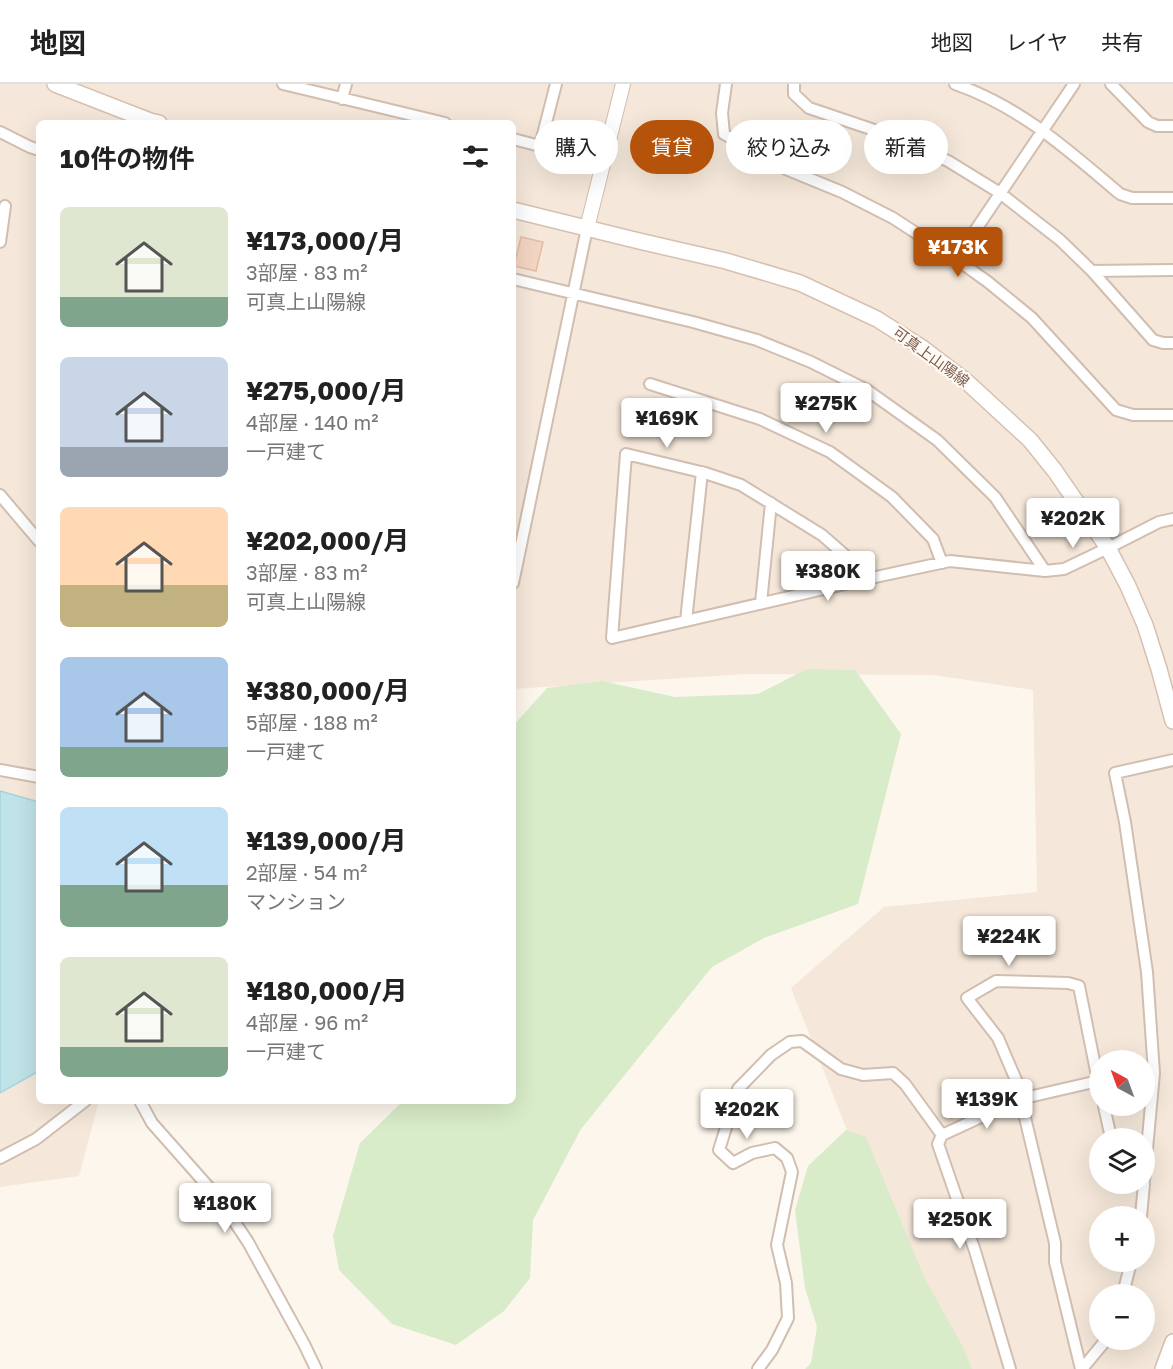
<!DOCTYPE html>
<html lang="ja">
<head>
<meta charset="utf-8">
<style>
	body { margin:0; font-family:"Golos Text","Noto Sans JP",sans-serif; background:#f2f2f2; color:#222; height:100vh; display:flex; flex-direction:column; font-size:22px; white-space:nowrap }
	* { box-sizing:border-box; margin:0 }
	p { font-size:20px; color:#767676 }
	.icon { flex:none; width:33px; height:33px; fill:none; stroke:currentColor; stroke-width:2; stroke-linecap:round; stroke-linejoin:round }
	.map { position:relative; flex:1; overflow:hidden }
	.details { position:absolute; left:36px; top:36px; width:480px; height:984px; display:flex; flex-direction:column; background:#fff; border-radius:9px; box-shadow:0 6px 24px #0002 }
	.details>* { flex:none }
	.top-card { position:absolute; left:534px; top:36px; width:549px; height:54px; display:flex; gap:12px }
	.needle { width:39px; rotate:319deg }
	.tools { position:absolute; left:1089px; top:966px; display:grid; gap:12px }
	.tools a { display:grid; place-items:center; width:66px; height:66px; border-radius:50%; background:#fff; box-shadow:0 6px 24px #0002; font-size:30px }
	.price { position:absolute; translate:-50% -51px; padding:0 14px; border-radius:6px; background:#fff; color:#222; font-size:20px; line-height:39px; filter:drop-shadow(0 2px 3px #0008) }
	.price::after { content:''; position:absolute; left:50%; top:36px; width:18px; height:14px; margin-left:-9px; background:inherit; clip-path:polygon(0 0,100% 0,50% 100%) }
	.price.on { background:#b45309; color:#fff }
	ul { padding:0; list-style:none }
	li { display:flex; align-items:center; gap:18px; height:150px; padding:0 24px }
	li span { display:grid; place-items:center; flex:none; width:168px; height:120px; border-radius:9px; color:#555 }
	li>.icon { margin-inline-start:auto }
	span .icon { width:72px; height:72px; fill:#fffc; stroke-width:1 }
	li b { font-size:26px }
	h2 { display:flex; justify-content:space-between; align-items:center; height:72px; padding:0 24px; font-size:26px }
	.chip { padding:0 21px; border-radius:27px; background:#fff; box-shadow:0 6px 24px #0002; font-size:21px; line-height:54px }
	.chip.on { background:#b45309; color:#fff }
	header { display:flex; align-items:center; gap:36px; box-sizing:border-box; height:84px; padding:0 30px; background:#fff; border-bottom:2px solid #e0e0e0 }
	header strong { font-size:28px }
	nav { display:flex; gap:33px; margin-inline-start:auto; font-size:21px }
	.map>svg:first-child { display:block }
</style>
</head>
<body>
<header>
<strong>地図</strong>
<nav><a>地図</a><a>レイヤ</a><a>共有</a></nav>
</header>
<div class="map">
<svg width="1173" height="1285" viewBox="0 0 1173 1285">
	<rect width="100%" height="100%" fill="#fdf6ec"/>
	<path fill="#f5e8da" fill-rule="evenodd" d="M0,0H1173V1285H941L791,904L884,823L1037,808L1033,606L934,591L746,590L513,605V39H39V1017H99L79,1092L0,1103ZM1100,976H1144V1022H1100ZM1100,1054H1144V1100H1100ZM1100,1132H1144V1178H1100ZM1100,1210H1144V1256H1100Z"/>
	<path fill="#d8ecc9" d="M807,585L855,586L901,650L858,820L764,854L712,883L581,1045L533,1136L530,1194L504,1227L456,1261L392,1240L339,1186L333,1152L360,1059L403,1017H513V642L547,604L602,597L675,613L758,610Z
		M846,1046L866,1053L925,1195L962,1261L972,1285H805L811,1279L817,1243L805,1204L795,1126L808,1082Z"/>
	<path fill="#bfe3e8" stroke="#a5d3da" stroke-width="1.5" d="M0,707L39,718V987L0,1009Z"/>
	<path fill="#f3d5c3" stroke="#e6bba3" stroke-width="1.5" d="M521,153L543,158L536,187L514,182Z"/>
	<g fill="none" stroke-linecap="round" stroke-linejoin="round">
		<g stroke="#d1beb0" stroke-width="14">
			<path id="minor" d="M283,0L445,39
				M726,0L722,29L724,50L786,85L842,108L893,134L956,175L988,198L1032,234L1116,326L1133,331H1173
				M794,0V10L809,24L886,50L948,77L1000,109L1060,156L1092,187L1153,256L1163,259H1173
				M955,0C1021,23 1068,66 1120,110L1132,114H1173
				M1111,0L1148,38L1157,42H1173
				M342,15L346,0
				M0,48L30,63L39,66
				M513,55L540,62L556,0
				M0,158L5,122
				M956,175L1074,0
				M1092,187L1173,186
				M513,195L693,238L757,256L811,278L867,306L937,356L995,413L1045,487
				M650,300L760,335L830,368L892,413L933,455L942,479
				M0,411L39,457
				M871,494L822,451L741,401L705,389L626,370L612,554L871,494L950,477L1045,487L1064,485L1108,464L1159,438L1173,435
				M513,499L587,144
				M761,519L771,419
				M686,537L702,388
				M0,686L39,693
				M140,1017L152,1039L220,1116L248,1158L304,1260L316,1285
				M1104,1022L1111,1054
				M0,1074L36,1055L85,1017
				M1144,1097L1154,989L1147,888L1125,738L1115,689L1173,676
				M1141,1132L1144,1100
				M1123,1210L1131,1178
				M758,1285L772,1266L788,1234L786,1199L777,1161L792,1088L787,1074L775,1064L752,1069L733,1079L719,1066L738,1005L771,971L790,958L802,957L841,985L863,991L893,989L905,1000L942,1051
				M1010,1285L975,1167L938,1060L942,1051L1020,1015L1098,997L1099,1003
				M1081,1285L1055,1178V1159L1016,996L998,954L967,914L996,897L1068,899L1079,902L1098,997
				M1082,1285L1106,1256"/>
		</g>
		<g stroke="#d1beb0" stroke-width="16">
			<path id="tertiary" d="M587,144L623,0"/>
		</g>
		<g stroke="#d6c0b0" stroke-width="18">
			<path id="secondary" d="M55,0L150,37L159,39
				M513,126L639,157L726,177L800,199L877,235L921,263L967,298L1030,356L1055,387L1108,464L1128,502L1145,541L1159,585L1173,637
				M1163,1285L1173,1258"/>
		</g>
		<use href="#minor" stroke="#fff" stroke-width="10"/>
		<use href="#tertiary" stroke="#fff" stroke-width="14"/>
		<use href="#secondary" stroke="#fff" stroke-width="15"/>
	</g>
	<g text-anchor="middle" stroke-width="4.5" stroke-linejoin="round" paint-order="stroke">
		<g font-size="15" fill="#7a5c4d" stroke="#fffaf3">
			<text transform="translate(931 273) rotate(36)" y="5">可真上山陽線</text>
		</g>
	</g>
</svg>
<div class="tools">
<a><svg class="needle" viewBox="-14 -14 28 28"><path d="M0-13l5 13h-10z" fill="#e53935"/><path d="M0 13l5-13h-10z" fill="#767676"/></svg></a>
<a><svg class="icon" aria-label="layers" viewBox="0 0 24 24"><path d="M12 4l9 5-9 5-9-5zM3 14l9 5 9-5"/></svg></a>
<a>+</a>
<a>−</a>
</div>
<b class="price on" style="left:958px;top:194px">¥173K</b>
<b class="price" style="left:826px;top:350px">¥275K</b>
<b class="price" style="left:667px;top:365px">¥169K</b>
<b class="price" style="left:1073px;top:465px">¥202K</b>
<b class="price" style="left:828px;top:518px">¥380K</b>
<b class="price" style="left:1009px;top:883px">¥224K</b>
<b class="price" style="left:987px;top:1046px">¥139K</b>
<b class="price" style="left:747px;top:1056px">¥202K</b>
<b class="price" style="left:225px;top:1150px">¥180K</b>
<b class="price" style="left:960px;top:1166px">¥250K</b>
<div class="top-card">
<a class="chip">購入</a>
<a class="chip on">賃貸</a>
<a class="chip">絞り込み</a>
<a class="chip">新着</a>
</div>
<section class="details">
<h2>10件の物件<svg class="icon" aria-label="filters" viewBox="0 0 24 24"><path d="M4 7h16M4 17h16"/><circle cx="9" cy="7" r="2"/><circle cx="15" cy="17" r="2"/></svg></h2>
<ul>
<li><span style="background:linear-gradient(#dfe7d0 75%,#7fa58c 0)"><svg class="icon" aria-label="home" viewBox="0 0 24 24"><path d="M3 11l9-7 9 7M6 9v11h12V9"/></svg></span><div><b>¥173,000/月</b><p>3部屋 · 83 m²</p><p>可真上山陽線</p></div></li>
<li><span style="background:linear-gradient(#c9d6e8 75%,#9aa5b1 0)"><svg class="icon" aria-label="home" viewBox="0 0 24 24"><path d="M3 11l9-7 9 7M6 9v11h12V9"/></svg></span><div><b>¥275,000/月</b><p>4部屋 · 140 m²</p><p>一戸建て</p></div></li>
<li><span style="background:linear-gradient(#ffd9b3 65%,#c2b280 0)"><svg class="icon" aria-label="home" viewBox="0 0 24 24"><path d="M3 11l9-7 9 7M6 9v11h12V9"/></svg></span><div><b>¥202,000/月</b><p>3部屋 · 83 m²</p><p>可真上山陽線</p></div></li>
<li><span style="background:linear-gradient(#a9c7e8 75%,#7fa58c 0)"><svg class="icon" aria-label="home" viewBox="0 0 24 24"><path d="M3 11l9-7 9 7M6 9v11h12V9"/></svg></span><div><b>¥380,000/月</b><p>5部屋 · 188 m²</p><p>一戸建て</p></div></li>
<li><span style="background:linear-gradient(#bfe0f5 65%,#7fa58c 0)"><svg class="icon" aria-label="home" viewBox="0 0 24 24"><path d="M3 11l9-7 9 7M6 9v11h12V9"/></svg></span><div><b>¥139,000/月</b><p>2部屋 · 54 m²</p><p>マンション</p></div></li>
<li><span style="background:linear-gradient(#dfe7d0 75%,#7fa58c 0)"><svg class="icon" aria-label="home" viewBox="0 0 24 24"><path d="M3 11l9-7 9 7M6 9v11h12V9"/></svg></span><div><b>¥180,000/月</b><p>4部屋 · 96 m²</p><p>一戸建て</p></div></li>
</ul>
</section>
</div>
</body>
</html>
